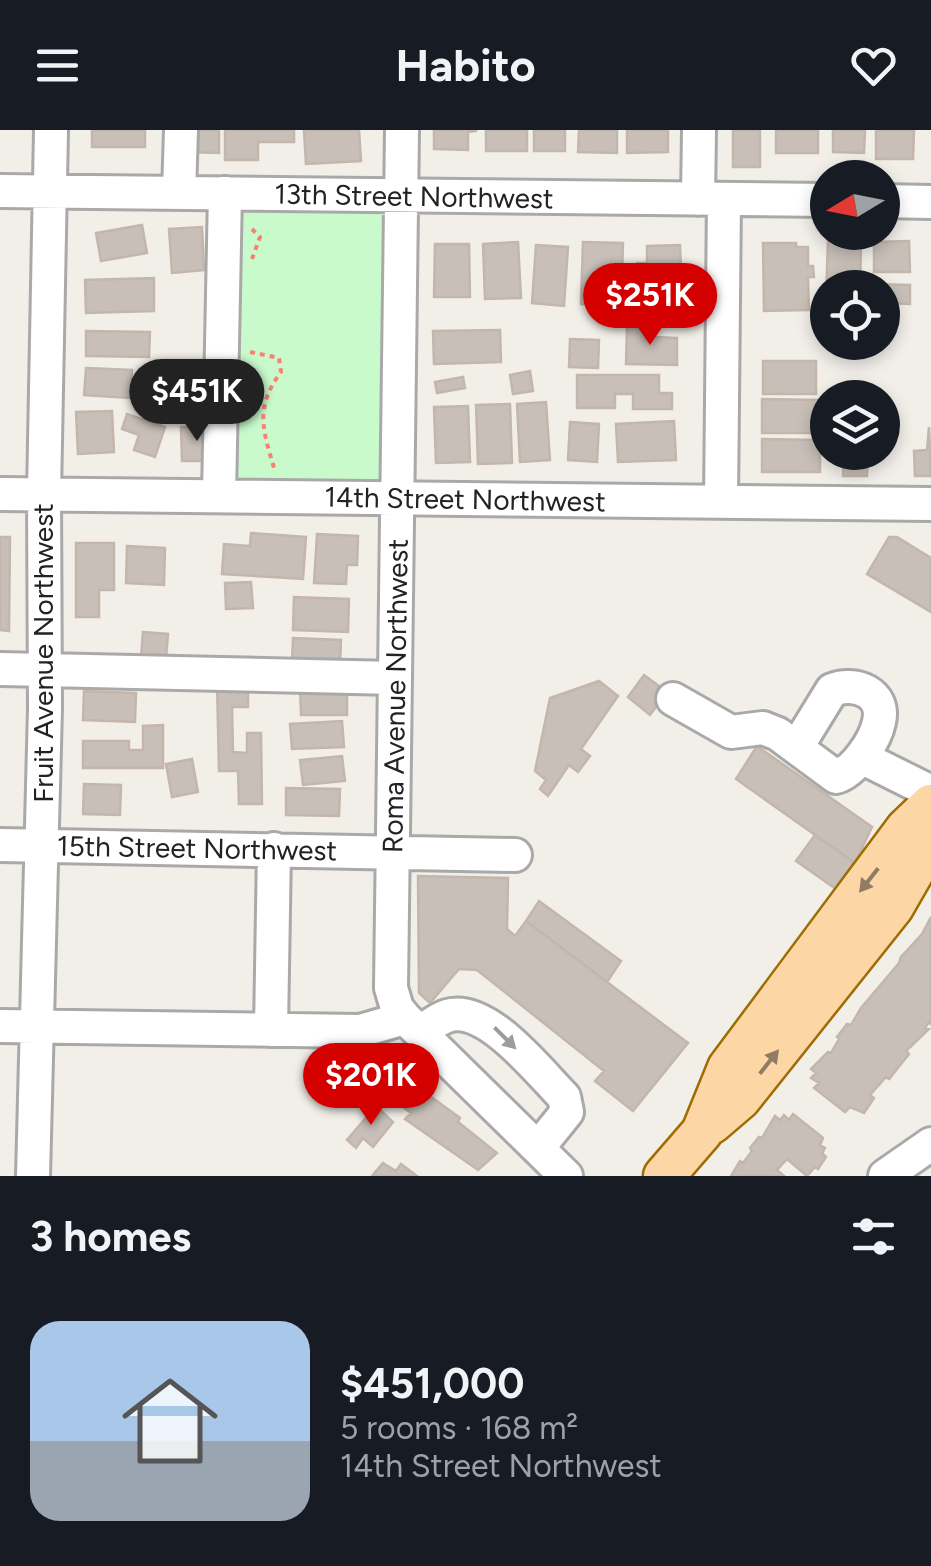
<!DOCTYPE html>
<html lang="en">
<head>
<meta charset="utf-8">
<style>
	body { margin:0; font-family:Figtree,sans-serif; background:#242831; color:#f1f3f6; height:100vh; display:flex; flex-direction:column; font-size:38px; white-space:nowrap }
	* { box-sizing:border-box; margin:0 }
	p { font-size:32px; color:#9ea1a6 }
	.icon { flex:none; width:55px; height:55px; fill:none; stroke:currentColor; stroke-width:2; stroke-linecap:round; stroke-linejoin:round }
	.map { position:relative; height:1046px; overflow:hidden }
	.details { display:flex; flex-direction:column; background:#171b24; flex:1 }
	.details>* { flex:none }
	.needle { width:65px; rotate:260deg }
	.fabs { position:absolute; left:810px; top:30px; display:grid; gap:20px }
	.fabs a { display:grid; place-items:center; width:90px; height:90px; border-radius:50%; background:#171b24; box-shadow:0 5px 15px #0003; font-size:50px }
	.price { position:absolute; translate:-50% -85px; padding:0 22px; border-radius:35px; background:#d40000; color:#fff; font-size:32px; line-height:65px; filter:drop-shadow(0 2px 5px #0008) }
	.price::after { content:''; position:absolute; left:50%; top:60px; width:30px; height:22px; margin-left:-15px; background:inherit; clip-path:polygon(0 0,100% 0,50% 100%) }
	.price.current { background:#222; color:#fff }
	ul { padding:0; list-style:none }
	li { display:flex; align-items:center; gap:30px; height:250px; padding:0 30px }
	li+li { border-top:2px solid #363941 }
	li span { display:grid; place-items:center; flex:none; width:280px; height:200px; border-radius:30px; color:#555 }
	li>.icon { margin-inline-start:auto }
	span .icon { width:120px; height:120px; fill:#fffc; stroke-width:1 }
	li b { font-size:42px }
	h2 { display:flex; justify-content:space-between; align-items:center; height:120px; padding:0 30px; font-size:42px }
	header { display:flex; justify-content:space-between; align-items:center; height:130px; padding:0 30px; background:#171b24; font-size:45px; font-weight:700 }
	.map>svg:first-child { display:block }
</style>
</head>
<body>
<header><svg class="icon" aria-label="menu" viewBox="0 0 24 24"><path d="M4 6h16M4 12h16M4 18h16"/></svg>Habito<svg class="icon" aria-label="heart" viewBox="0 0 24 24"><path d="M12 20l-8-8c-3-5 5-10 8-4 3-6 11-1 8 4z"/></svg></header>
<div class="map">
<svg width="931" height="1046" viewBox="0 0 931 1046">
	<rect width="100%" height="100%" fill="#f2efe9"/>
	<path fill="#c8facc" d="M232,74L380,78L385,85L384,347L375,355L223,350Z"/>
	<path fill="#c7bfb8" stroke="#c4b6ab" stroke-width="2.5" d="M92,0H145V17H92Z
		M187,0H219V23L187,22Z
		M225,0H294V12H258V30H225Z
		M304,0H359L361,31L306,34Z
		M434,0H476V1L468,2V20L434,19Z
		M486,0H527V21H486Z
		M534,0H565V21H534Z
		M579,0H617V23L578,22Z
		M627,0H668V22L627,23Z
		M733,0H760V37H733Z
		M776,0H818V23H776Z
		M833,0H865L864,23L833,22Z
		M876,0H914L913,29H876Z
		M142,95L147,123L101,131L96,103Z
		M202,97L204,140L172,143L169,99Z
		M828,111L861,113L860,158H828L826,166Z
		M909,111L910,142H874V112Z
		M518,112L521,168L485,169L483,114Z
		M583,112L623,113L621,176L581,174Z
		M763,113H796V117H808V136H813L814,147H808L809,180L764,181Z
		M435,114H469L470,167H434Z
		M536,115L568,117L564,176L532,173Z
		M680,115L682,167L638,168L637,133H647V116Z
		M154,148V181L86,183L85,150Z
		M873,154L910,155V174L882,173V158H873Z
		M651,179L653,193L635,196L632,182Z
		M627,197H655V207L677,208V235L626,234Z
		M500,200L501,232L434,234L433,201Z
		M86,201L150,202L149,227L86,226Z
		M570,209L599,210L598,238L569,237Z
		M763,231H816V264H763Z
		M86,238L132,240L130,268L84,265Z
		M530,241L533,261L513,264L510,245Z
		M577,245H659V263H672V279H633V264H615V278H577Z
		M463,247L465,258L437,263L435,252Z
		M762,269L819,270L818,303H762Z
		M546,272L550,330L520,332L517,274Z
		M510,274L512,333L478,334L476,275Z
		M468,276L470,332L436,333L434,277Z
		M112,281L114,322L78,324L76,282Z
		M127,284L165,297L155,327L134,320L139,305L122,299Z
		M674,291L676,330L618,332L616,294Z
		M570,292L599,294L597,332L568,330Z
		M181,297H212L213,331H182Z
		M929,297L931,346H915L914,321L927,320Z
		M762,309L820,310V342H762Z
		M844,322H868L867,346H843Z
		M251,403L306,407L303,449L222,444L224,414L250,416Z
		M317,404L358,406L357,435H347L346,454L314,453Z
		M0,407H10L9,501L0,500Z
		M0,407H10L9,501L0,500Z
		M889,407H897L931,428V482L867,444Z
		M76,413H114V460H99V487H76Z
		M127,416L165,418L164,455L126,453Z
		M251,452L253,478L226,479L225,453Z
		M294,467L349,469L348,502L293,500Z
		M143,502L168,504L166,529L141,527Z
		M293,508L341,510L340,534L292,532Z
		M644,545L667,562L650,585L628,567Z
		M599,551L618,566L581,619L590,626L578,642L569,635L548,666L540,659L546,650L535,641L550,568Z
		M217,552H248V577H232L233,622L247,623V603H261L262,674H239L238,641H219Z
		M300,556H347V585H301Z
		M84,561L136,563L135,592L83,590Z
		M342,591L344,617L292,619L290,594Z
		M163,595V638H83V611H129V620H143V596Z
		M757,616L872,697L855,733L736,649Z
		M342,626L345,651L303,655L300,630Z
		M192,629L198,662L172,667L166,634Z
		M84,654L121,655L120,685L83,684Z
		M286,658L340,659L339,686L286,685Z
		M815,705L855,733L836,759L796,731Z
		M418,746L508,748L507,799L515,806L526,791L688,913L633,981L595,951L604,941L477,840L459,839L430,873L419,863Z
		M539,771L621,831L607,852L526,791Z
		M931,787V894L929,892L925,898L929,899L906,921L909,924L889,949L886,947L870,965L874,968L864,983L850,977L845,982L814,958L819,953L811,948L816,943L811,939L828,922L831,923L839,909L837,907L847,894L851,895L861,878L899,833L901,827L922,804Z
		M397,930L410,938L404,947L460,988L458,992L497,1023L478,1040L405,989L411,983L376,957Z
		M376,976L393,992L373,1017L363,1008L356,1018L347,1010Z
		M793,984L823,1008L820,1015L825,1018L822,1023L826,1027L818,1039L815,1037L807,1046L787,1029L777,1040L784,1046H731L740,1031L743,1033L752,1021L750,1018L759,1007L762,1008L775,986L780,990L784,985L789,990Z
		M383,1033L396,1041L401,1034L417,1046H372Z"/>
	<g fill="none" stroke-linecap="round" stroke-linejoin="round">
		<g stroke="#a9a9a9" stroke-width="38">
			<path id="minor" d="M402,0L391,858L397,878L405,888L566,1046
				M0,61L828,70
				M179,63L181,0
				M698,69L699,0
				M882,71L931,72
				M0,364L931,374
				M219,366L225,63
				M721,372L724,69
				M0,539L395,548
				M673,569L731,602L763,598L778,604L836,647C855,641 875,611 879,592C886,562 854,551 832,560L797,617
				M861,627L931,662
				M0,715L515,725
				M0,896L360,901L405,888
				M271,900L274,719
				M420,902C428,897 438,889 447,886C486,873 539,942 564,967L567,982L538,1018
				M33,1046L45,578L44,364L51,0
				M885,1046L931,1014"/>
		</g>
		<g stroke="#a06b00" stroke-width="45">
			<path id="major" d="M712,993L740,969L893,777L924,723L931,686
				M664,1046L702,1002L728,938L906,699L931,675"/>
		</g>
		<path stroke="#fa8072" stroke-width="4" stroke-dasharray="5 5" stroke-linecap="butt" d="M252,99L260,107L252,129
			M250,222L279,228L281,242C254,278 263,301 275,341"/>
		<use href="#minor" stroke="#fff" stroke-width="32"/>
		<use href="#major" stroke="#fcd6a4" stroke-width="40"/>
	</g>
	<defs><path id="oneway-solid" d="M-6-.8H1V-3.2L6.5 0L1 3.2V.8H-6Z" transform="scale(2.5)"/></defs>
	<g fill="#8f7c63">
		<use href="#oneway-solid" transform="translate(869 750) rotate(128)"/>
		<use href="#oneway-solid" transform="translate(769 932) rotate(-52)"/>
	</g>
	<use fill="#9c9c9c" href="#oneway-solid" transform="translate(505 908) rotate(45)"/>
	<g text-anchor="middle" stroke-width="8" stroke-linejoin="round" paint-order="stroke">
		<g font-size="28" fill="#222" stroke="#fff">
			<text transform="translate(414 66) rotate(1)" y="10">13th Street Northwest</text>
			<text transform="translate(465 369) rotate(1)" y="10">14th Street Northwest</text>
			<text transform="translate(43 523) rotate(-90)" y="10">Fruit Avenue Northwest</text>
			<text transform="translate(395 566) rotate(-89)" y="10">Roma Avenue Northwest</text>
			<text transform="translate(197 718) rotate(1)" y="10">15th Street Northwest</text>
		</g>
	</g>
</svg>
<div class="fabs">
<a><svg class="needle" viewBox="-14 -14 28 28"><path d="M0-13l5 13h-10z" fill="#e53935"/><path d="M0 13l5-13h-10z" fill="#9ea1a6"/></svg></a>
<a><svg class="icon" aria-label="locate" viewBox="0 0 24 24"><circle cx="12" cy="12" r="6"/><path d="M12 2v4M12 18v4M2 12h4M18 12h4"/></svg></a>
<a><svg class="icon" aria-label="layers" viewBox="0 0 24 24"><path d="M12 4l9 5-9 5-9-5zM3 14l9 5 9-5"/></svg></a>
</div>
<b class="price" style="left:650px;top:218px">$251K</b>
<b class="price current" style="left:197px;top:314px">$451K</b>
<b class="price" style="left:371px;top:998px">$201K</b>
</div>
<section class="details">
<h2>3 homes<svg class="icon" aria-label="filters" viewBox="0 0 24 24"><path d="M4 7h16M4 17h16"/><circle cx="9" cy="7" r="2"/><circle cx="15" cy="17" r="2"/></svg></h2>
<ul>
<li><span style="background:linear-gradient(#a9c7e8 60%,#9aa5b1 0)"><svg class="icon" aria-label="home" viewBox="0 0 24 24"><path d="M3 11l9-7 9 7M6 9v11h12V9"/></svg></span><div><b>$451,000</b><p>5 rooms · 168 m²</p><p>14th Street Northwest</p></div></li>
</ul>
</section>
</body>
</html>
